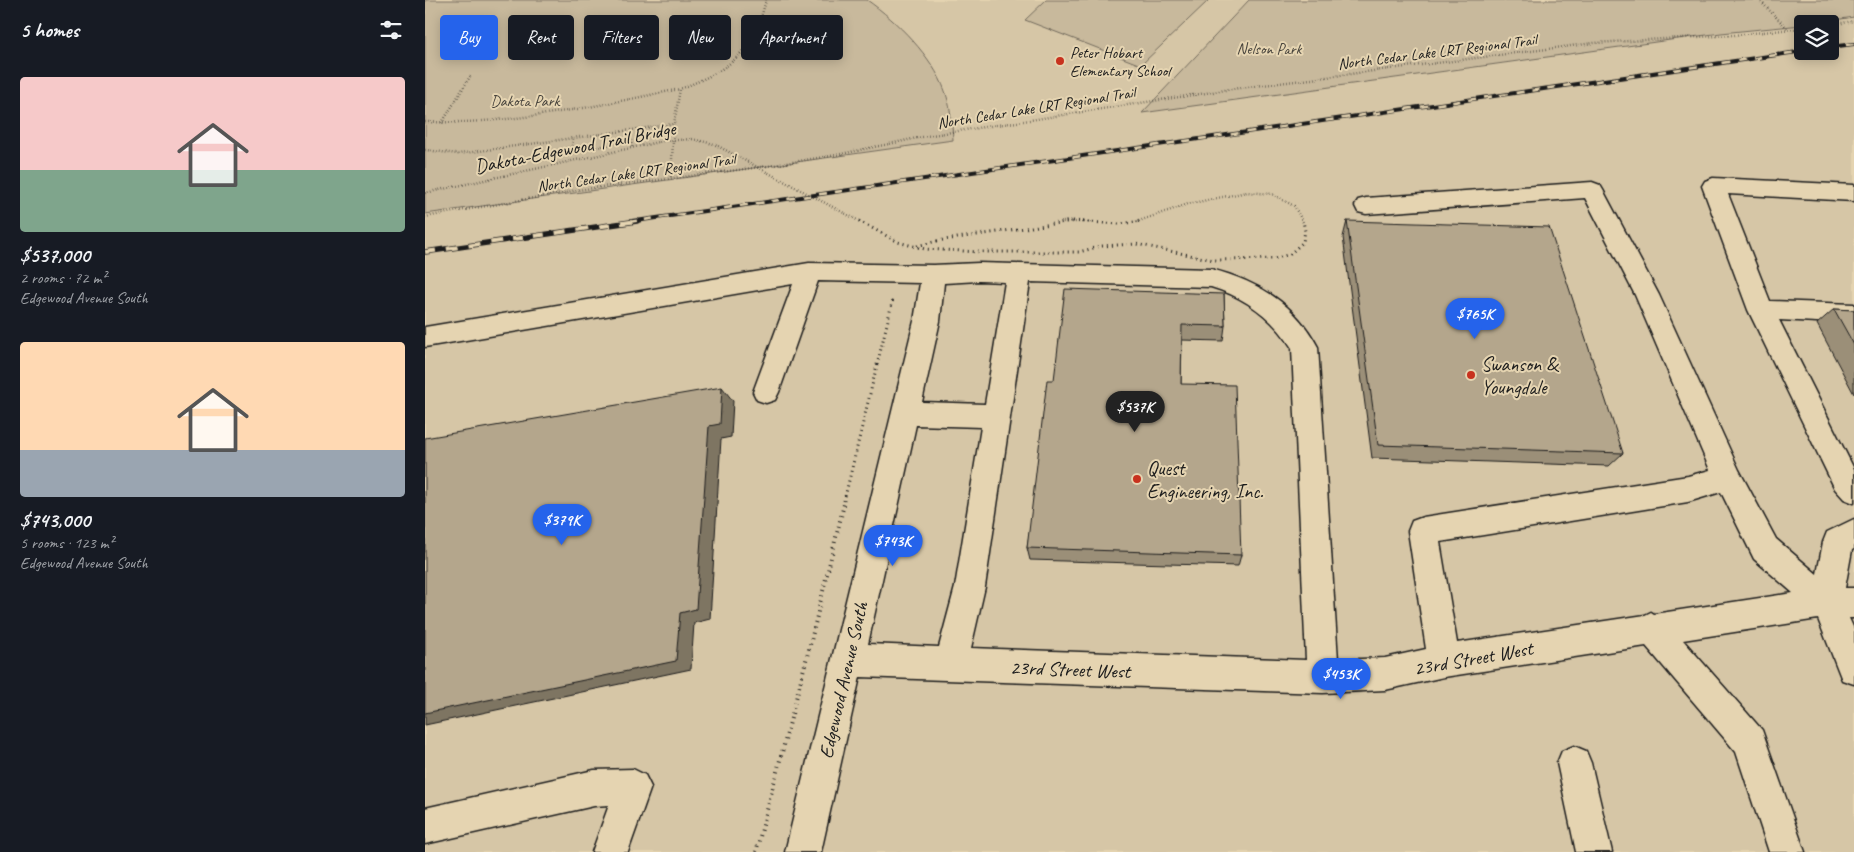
<!DOCTYPE html>
<html lang="en">
<head>
<meta charset="utf-8">
<style>
	body { margin:0; font-family:Caveat,sans-serif; background:#242831; color:#f1f3f6; height:100vh; display:flex; flex-direction:column; font-size:19px; white-space:nowrap }
	* { box-sizing:border-box; margin:0 }
	p { font-size:16px; color:#9ea1a6 }
	.icon { flex:none; width:28px; height:28px; fill:none; stroke:currentColor; stroke-width:2; stroke-linecap:round; stroke-linejoin:round }
	.map { position:relative; flex:1; overflow:hidden }
	.details { display:flex; flex-direction:column; background:#171b24; width:425px }
	.details>* { flex:none }
	.banner { position:absolute; left:15px; top:15px; width:475px; height:45px; display:flex; gap:10px }
	.buttons { position:absolute; left:1369px; top:15px; display:grid; gap:10px }
	.buttons a { display:grid; place-items:center; width:45px; height:45px; border-radius:5px; background:#171b24; box-shadow:0 2px 12px #0003; font-size:25px }
	.price { position:absolute; translate:-50% -42px; padding:0 11px; border-radius:18px; background:#2563eb; color:#fff; font-size:16px; line-height:32px; filter:drop-shadow(0 1px 2px #0008) }
	.price::after { content:''; position:absolute; left:50%; top:30px; width:15px; height:11px; margin-left:-8px; background:inherit; clip-path:polygon(0 0,100% 0,50% 100%) }
	.price.on { background:#222; color:#fff }
	ul { padding:0; list-style:none }
	li { display:grid; align-content:center; gap:10px; height:265px; padding:0 20px }
	li span { display:grid; place-items:center; height:155px; border-radius:5px; color:#555 }
	li>.icon { margin-inline-start:auto }
	span .icon { width:90px; height:90px; fill:#fffc; stroke-width:1 }
	li b { font-size:21px }
	h2 { display:flex; justify-content:space-between; align-items:center; height:60px; padding:0 20px; font-size:21px }
	.pill { padding:0 18px; border-radius:5px; background:#171b24; box-shadow:0 2px 12px #0003; font-size:18px; line-height:45px }
	.pill.on { background:#2563eb; color:#fff }
	main { display:flex; flex:1; min-height:0 }
	.map>svg:first-child { display:block }
</style>
</head>
<body>
<main>
<section class="details">
<h2>5 homes<svg class="icon" aria-label="filters" viewBox="0 0 24 24"><path d="M4 7h16M4 17h16"/><circle cx="9" cy="7" r="2"/><circle cx="15" cy="17" r="2"/></svg></h2>
<ul>
<li><span style="background:linear-gradient(#f6c9c9 60%,#7fa58c 0)"><svg class="icon" aria-label="home" viewBox="0 0 24 24"><path d="M3 11l9-7 9 7M6 9v11h12V9"/></svg></span><div><b>$537,000</b><p>2 rooms · 72 m²</p><p>Edgewood Avenue South</p></div></li>
<li><span style="background:linear-gradient(#ffd9b3 70%,#9aa5b1 0)"><svg class="icon" aria-label="home" viewBox="0 0 24 24"><path d="M3 11l9-7 9 7M6 9v11h12V9"/></svg></span><div><b>$743,000</b><p>5 rooms · 123 m²</p><p>Edgewood Avenue South</p></div></li>
</ul>
</section>
<div class="map">
<svg width="1429" height="852" viewBox="0 0 1429 852">
	<rect width="100%" height="100%" fill="#e5d4b1"/>
	<filter id="ink" filterUnits="userSpaceOnUse"><feTurbulence type="fractalNoise" baseFrequency=".02" numOctaves="2"/><feDisplacementMap in="SourceGraphic" scale="10" xChannelSelector="R" yChannelSelector="G"/><feConvolveMatrix kernelMatrix="1 2 1 2 8 2 1 2 1" color-interpolation-filters="sRGB"/></filter>
	<g filter="url(#ink)">
		<path fill="#d6c6a6" d="M442,0H824L718,113L1296,33L1377,25L1378,51H1405V24H1387L1429,17V852H0V214L528,140L527,115L521,91L474,26Z"/>
		<path fill="#c8b99c" stroke="#726a5c" d="M0,0H442C472,21 508,57 520,91C526,107 527,123 528,140L0,214Z
			M621,0H784L716,65L600,20Z
			M824,0H1429V17L1377,25L1296,33L717,113Z"/>
		<g fill="none" stroke-linecap="round" stroke-linejoin="round">
			<g stroke="#1c1c1c" stroke-width="3">
				<path id="minor" d="M1288,178L1429,185V201L1303,194L1345,301L1429,304V324L1354,320L1429,469V503L1419,499L1410,489L1323,310L1277,186L1280,181Z
					M1167,182L1175,185L1178,190L1234,295L1314,470L1351,539L1392,574L1398,542L1402,532L1429,519V549L1427,550L1420,588H1429V618H1424L1429,629V684L1417,680L1393,619L1258,640L1337,730L1380,852H1344L1311,752L1221,646L1019,677L960,690L898,693L435,677L396,852H360L489,321L495,283L393,281L354,392L350,400L341,403L332,400L328,392L368,284L0,347V327L384,263L508,265L554,263L786,269C832,281 870,303 893,347L913,660L960,658L1001,649L983,531L987,521L998,517L1263,476L1285,470L1210,295L1160,198L941,214L933,212L930,206L933,200L941,198ZM554,281L580,282L560,404L497,402L515,321L519,283ZM605,282L786,287C820,297 848,318 867,348L881,660L546,648L560,587ZM491,425L556,427L530,587L514,647L443,644ZM1296,492L1329,559L1368,593L1229,614L1226,612L1220,615L1032,643L1015,542L1263,502Z
					M1149,746L1161,751L1166,763L1187,852H1151L1132,763L1137,751Z
					M208,769L220,775L226,787L203,852H167L184,805L169,806L0,844V808L169,770Z"/>
			</g>
			<path stroke="#1c1c1c" stroke-width="2.5" stroke-dasharray="0.5 2.5" stroke-linecap="butt" d="M1334,0L1363,29
				M1405,25L1429,21
				M0,122C87,125 170,106 255,89
				M17,123L46,75
				M148,139L147,147L118,153L119,158L206,140L207,147
				M0,150L33,154L249,124
				M246,177L249,124L255,89C305,69 327,55 341,0
				M0,217L153,190L336,167L411,155L507,135L807,89L1169,43L1309,35L1378,28"/>
			<path stroke="#1c1c1c" stroke-width="3" stroke-dasharray="1 4" stroke-linecap="butt" d="M492,246L512,241
				M419,501L468,299"/>
			<path stroke="#1c1c1c" stroke-width="4" stroke-dasharray="1 4.5" stroke-linecap="butt" d="M331,852L384,649L420,500"/>
			<use href="#minor" fill="#e5d4b1" fill-rule="evenodd"/>
			<g stroke="#1c1c1c" stroke-width="4">
				<path id="rail-far1" d="M1405,47L1429,44
					M204,222L1379,51"/>
			</g>
			<g stroke="#1c1c1c" stroke-width="5.5">
				<path id="rail" d="M0,252L212,221"/>
			</g>
			<use href="#rail-far1" stroke="#e5d4b1" stroke-width="2.5" stroke-dasharray="8" stroke-linecap="butt"/>
			<use href="#rail" stroke="#e5d4b1" stroke-width="4" stroke-dasharray="11" stroke-linecap="butt"/>
			<path stroke="#1c1c1c" stroke-width="2.5" stroke-dasharray="0.5 2.5" stroke-linecap="butt" d="M0,193L238,141L267,139L289,144L436,222
				M638,222H667
				M711,222L763,204L822,192L847,194L869,206L878,222"/>
			<path stroke="#1c1c1c" stroke-width="3" stroke-dasharray="1 4" stroke-linecap="butt" d="M434,221L473,242L500,249L555,252H654L676,246L711,244L789,260L849,259L865,254L878,242L880,231L878,221
				M648,221L694,224L717,221
				M512,241L647,221"/>
		</g>
		<path fill="#9b8f78" stroke="#1c1c1c" d="M922,221L1198,453L1184,466L947,458L918,237Z
			M799,294L800,326L798,341L757,340L756,384L816,555L813,566L605,560L602,548L629,380Z
			M1409,309L1429,310V394L1392,324Z"/>
		<path fill="#7e7462" stroke="#1c1c1c" d="M297,387L308,401L306,437L296,439L285,619L269,623L266,669L0,725V713L255,613L284,426Z"/>
		<path fill="#b4a68c" stroke="#1c1c1c" d="M922,221L1124,227L1198,453L953,445Z
			M640,289L799,294L800,326L757,325L756,384L810,385L816,555L602,548L622,380H629Z
			M1409,309L1429,310V345Z
			M297,387L295,424L284,426L271,609L255,613L251,661L0,713V438Z"/>
	</g>
	<g fill="#c8321e" stroke="#e5d4b1" stroke-width="2">
		<circle cx="635" cy="61" r="5"/>
		<circle cx="1046" cy="375" r="5"/>
		<circle cx="712" cy="479" r="5"/>
	</g>
	<g text-anchor="middle" stroke-width="4" stroke-linejoin="round" paint-order="stroke">
		<g font-size="16" fill="#47433c" stroke="#e5d4b1">
			<text x="844" y="54">Nelson Park</text>
			<text x="100" y="106">Dakota Park</text>
		</g>
		<g font-size="16" fill="#1c1c1c" stroke="#e5d4b1">
			<text transform="translate(1012 51) rotate(-7)" y="6">North Cedar Lake LRT Regional Trail</text>
			<text transform="translate(611 107) rotate(-9)" y="6">North Cedar Lake LRT Regional Trail</text>
			<text transform="translate(211 172) rotate(-8)" y="6">North Cedar Lake LRT Regional Trail</text>
		</g>
		<g font-size="16" fill="#1c1c1c" stroke="#e5d4b1" text-anchor="start">
			<text x="645" y="58">Peter Hobart<tspan x="645" dy="18">Elementary School</tspan></text>
		</g>
		<g font-size="20" fill="#1c1c1c" stroke="#e5d4b1">
			<text transform="translate(150 147) rotate(-11)" y="7">Dakota-Edgewood Trail Bridge</text>
			<text transform="translate(1048 658) rotate(-10)" y="7">23rd Street West</text>
			<text transform="translate(645 669) rotate(2)" y="7">23rd Street West</text>
			<text transform="translate(418 680) rotate(-77)" y="7">Edgewood Avenue South</text>
		</g>
		<g font-size="20" fill="#1c1c1c" stroke="#e5d4b1" text-anchor="start">
			<text x="1056" y="371">Swanson &amp;<tspan x="1056" dy="23">Youngdale</tspan></text>
			<text x="722" y="475">Quest<tspan x="722" dy="23">Engineering, Inc.</tspan></text>
		</g>
	</g>
</svg>
<div class="buttons">
<a><svg class="icon" aria-label="layers" viewBox="0 0 24 24"><path d="M12 4l9 5-9 5-9-5zM3 14l9 5 9-5"/></svg></a>
</div>
<b class="price" style="left:1050px;top:340px">$765K</b>
<b class="price on" style="left:710px;top:433px">$537K</b>
<b class="price" style="left:137px;top:546px">$379K</b>
<b class="price" style="left:468px;top:567px">$743K</b>
<b class="price" style="left:916px;top:700px">$453K</b>
<div class="banner">
<a class="pill on">Buy</a>
<a class="pill">Rent</a>
<a class="pill">Filters</a>
<a class="pill">New</a>
<a class="pill">Apartment</a>
</div>
</div>
</main>
</body>
</html>
